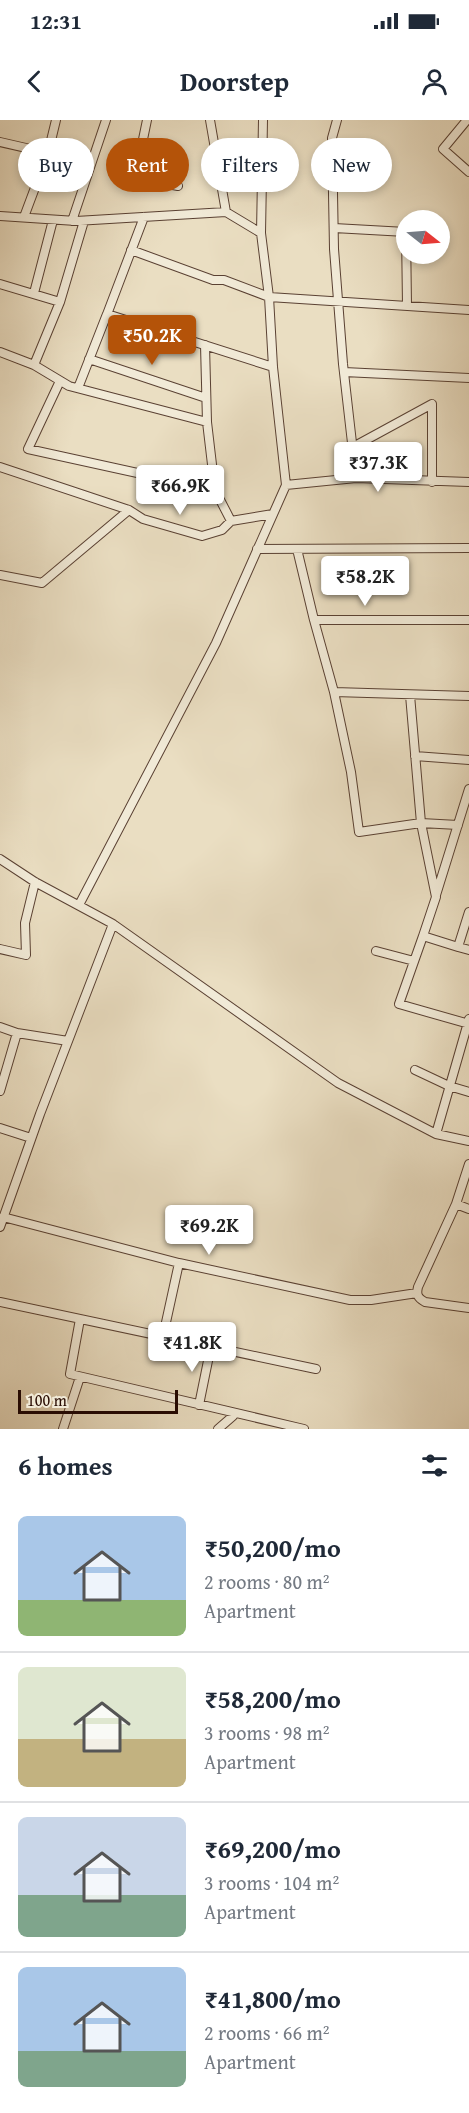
<!DOCTYPE html>
<html lang="en">
<head>
<meta charset="utf-8">
<style>
	body { margin:0; font-family:"Gentium Book Plus",serif; background:#f6f6f7; color:#1f2937; height:100vh; display:flex; flex-direction:column; font-size:22px; white-space:nowrap }
	* { box-sizing:border-box; margin:0 }
	p { font-size:20px; color:#747a83 }
	.icon { flex:none; width:33px; height:33px; fill:none; stroke:currentColor; stroke-width:2; stroke-linecap:round; stroke-linejoin:round }
	.map { position:relative; height:1309px; overflow:hidden }
	.sheet { display:flex; flex-direction:column; background:#fff; flex:1 }
	.sheet>* { flex:none }
	.banner { position:absolute; left:18px; top:18px; width:434px; height:54px; display:flex; gap:12px }
	.needle { width:39px; rotate:107deg }
	.buttons { position:absolute; left:396px; top:90px; display:grid; gap:12px }
	.buttons a { display:grid; place-items:center; width:54px; height:54px; border-radius:50%; background:#fff; box-shadow:0 3px 9px #0003; font-size:30px }
	.scale { position:absolute; left:18px; bottom:15px; width:160px; box-sizing:border-box; padding-left:6px; border:3px solid #2a0d03; border-top:0; font-size:16px; line-height:21px; white-space:nowrap; color:#2a0d03; -webkit-text-stroke:4px #f1ead7; paint-order:stroke }
	.price { position:absolute; translate:-50% -51px; padding:0 14px; border-radius:6px; background:#fff; color:#222; font-size:20px; line-height:39px; filter:drop-shadow(0 2px 3px #0008) }
	.price::after { content:''; position:absolute; left:50%; top:36px; width:18px; height:14px; margin-left:-9px; background:inherit; clip-path:polygon(0 0,100% 0,50% 100%) }
	.price.active { background:#b45309; color:#fff }
	ul { padding:0; list-style:none }
	li { display:flex; align-items:center; gap:18px; height:150px; padding:0 18px }
	li+li { border-top:2px solid #e0e1e3 }
	li span { display:grid; place-items:center; flex:none; width:168px; height:120px; border-radius:9px; color:#555 }
	li>.icon { margin-inline-start:auto }
	span .icon { width:72px; height:72px; fill:#fffc; stroke-width:1 }
	li b { font-size:26px }
	h2 { display:flex; justify-content:space-between; align-items:center; height:72px; padding:0 18px; font-size:26px }
	.pill { padding:0 21px; border-radius:27px; background:#fff; box-shadow:0 3px 9px #0003; font-size:21px; line-height:54px }
	.pill.active { background:#b45309; color:#fff }
	.status { display:flex; justify-content:space-between; align-items:center; height:42px; padding:0 30px; background:#fff; direction:ltr }
	.status svg { height:16px; fill:currentColor }
	header { display:flex; justify-content:space-between; align-items:center; height:78px; padding:0 18px; background:#fff; font-size:27px; font-weight:800 }
	.map>svg:first-child { display:block }
</style>
</head>
<body>
<div class="status"><b>12:31</b><svg viewBox="0 0 49 12"><path d="M0 12V9h3v3zM5 12V6h3v6zM10 12V3h3v9zM15 12V0h3v12zM26 1h20v11H26zM47 4h2v5h-2z"/></svg></div>
<header><svg class="icon" aria-label="back" viewBox="0 0 24 24"><path d="M15 5l-7 7 7 7"/></svg>Doorstep<svg class="icon" aria-label="person" viewBox="0 0 24 24"><circle cx="12" cy="8" r="4"/><path d="M4 21q1-7 8-7t8 7"/></svg></header>
<div class="map">
<svg width="469" height="1309" viewBox="0 0 469 1309">
	<rect width="100%" height="100%" fill="#eadec2"/>
	<filter id="stains"><feTurbulence type="fractalNoise" baseFrequency=".00333" numOctaves="4"/><feColorMatrix values="0 0 0 0 .2 0 0 0 0 .09 0 0 0 0 .02 0 0 0 .5 -.17"/></filter>
	<radialGradient id="worn" r=".72"><stop offset=".6" stop-color="#630" stop-opacity="0"/><stop offset="1" stop-color="#630" stop-opacity=".3"/></radialGradient>
	<g fill="none" stroke-linecap="round" stroke-linejoin="round">
		<g stroke="#5a4133" stroke-width="10">
			<path id="minor" d="M147,0L135,58L178,66
				M337,0L332,18L334,129L343,244L356,358
				M467,0L443,29L469,52
				M0,22L48,33L24,97
				M48,33L56,0
				M0,96L76,101L226,92
				M72,101L106,0
				M334,108L406,112
				M406,112L407,185
				M261,113L263,0
				M131,130L213,160H224L269,177L469,190
				M0,164L60,182L34,245
				M34,173L53,100
				M60,182L84,101
				M106,197L144,97
				M205,225L207,302
				M0,232L34,245L69,266L207,302L215,370L231,401L273,394
				M89,239L206,278
				M344,252L469,258
				M60,261L28,329L215,370
				M78,268L107,194L273,247
				M353,327L432,284V362
				M0,347L129,390L143,399L202,416L222,410L231,401
				M286,365L356,358L469,362
				M257,429L469,428
				M297,429L314,500H469
				M0,455L42,463L129,390
				M314,500L334,572L351,652L359,712L421,703L436,777L423,816L458,827
				M334,572L469,576
				M410,575L421,703L458,705
				M415,636L469,640
				M0,739L35,762L113,804L338,963L436,1014L469,1021
				M436,775L469,669
				M79,785L216,523L286,365L273,247L269,177L261,113L226,92L210,0
				M469,792L458,827L469,830
				M423,816L399,884L469,904
				M0,829L26,835L25,803L35,762
				M376,831L414,841
				M0,907L17,913L68,921
				M415,950L449,966L469,972
				M0,971L17,913
				M0,1008L31,1018
				M436,1014L469,899
				M469,1044L456,1084L469,1089
				M456,1084L418,1167C416,1175 418,1178 425,1182L469,1188
				M3,1097L179,1143L350,1180H371L417,1173
				M0,1107L40,994L113,804
				M0,1182L316,1249
				M80,1199L70,1254L304,1309
				M163,1216L179,1143
				M199,1285L211,1226
				M63,1309L80,1257
				M218,1309L233,1296"/>
		</g>
		<use href="#minor" stroke="#f1ead7" stroke-width="8"/>
	</g>
	<rect width="100%" height="100%" filter="url(#stains)"/>
	<rect width="100%" height="100%" fill="url(#worn)"/>
</svg>
<div class="buttons">
<a><svg class="needle" viewBox="-14 -14 28 28"><path d="M0-13l5 13h-10z" fill="#e53935"/><path d="M0 13l5-13h-10z" fill="#747a83"/></svg></a>
</div>
<div class="scale">100 m</div>
<b class="price active" style="left:152px;top:246px">₹50.2K</b>
<b class="price" style="left:378px;top:373px">₹37.3K</b>
<b class="price" style="left:180px;top:396px">₹66.9K</b>
<b class="price" style="left:365px;top:487px">₹58.2K</b>
<b class="price" style="left:209px;top:1136px">₹69.2K</b>
<b class="price" style="left:192px;top:1253px">₹41.8K</b>
<div class="banner">
<a class="pill">Buy</a>
<a class="pill active">Rent</a>
<a class="pill">Filters</a>
<a class="pill">New</a>
</div>
</div>
<section class="sheet">
<h2>6 homes<svg class="icon" aria-label="filters" viewBox="0 0 24 24"><path d="M4 7h16M4 17h16"/><circle cx="9" cy="7" r="2"/><circle cx="15" cy="17" r="2"/></svg></h2>
<ul>
<li><span style="background:linear-gradient(#a9c7e8 70%,#8fb573 0)"><svg class="icon" aria-label="home" viewBox="0 0 24 24"><path d="M3 11l9-7 9 7M6 9v11h12V9"/></svg></span><div><b>₹50,200/mo</b><p>2 rooms · 80 m²</p><p>Apartment</p></div></li>
<li><span style="background:linear-gradient(#dfe7d0 60%,#c2b280 0)"><svg class="icon" aria-label="home" viewBox="0 0 24 24"><path d="M3 11l9-7 9 7M6 9v11h12V9"/></svg></span><div><b>₹58,200/mo</b><p>3 rooms · 98 m²</p><p>Apartment</p></div></li>
<li><span style="background:linear-gradient(#c9d6e8 65%,#7fa58c 0)"><svg class="icon" aria-label="home" viewBox="0 0 24 24"><path d="M3 11l9-7 9 7M6 9v11h12V9"/></svg></span><div><b>₹69,200/mo</b><p>3 rooms · 104 m²</p><p>Apartment</p></div></li>
<li><span style="background:linear-gradient(#a9c7e8 70%,#7fa58c 0)"><svg class="icon" aria-label="home" viewBox="0 0 24 24"><path d="M3 11l9-7 9 7M6 9v11h12V9"/></svg></span><div><b>₹41,800/mo</b><p>2 rooms · 66 m²</p><p>Apartment</p></div></li>
</ul>
</section>
</body>
</html>
